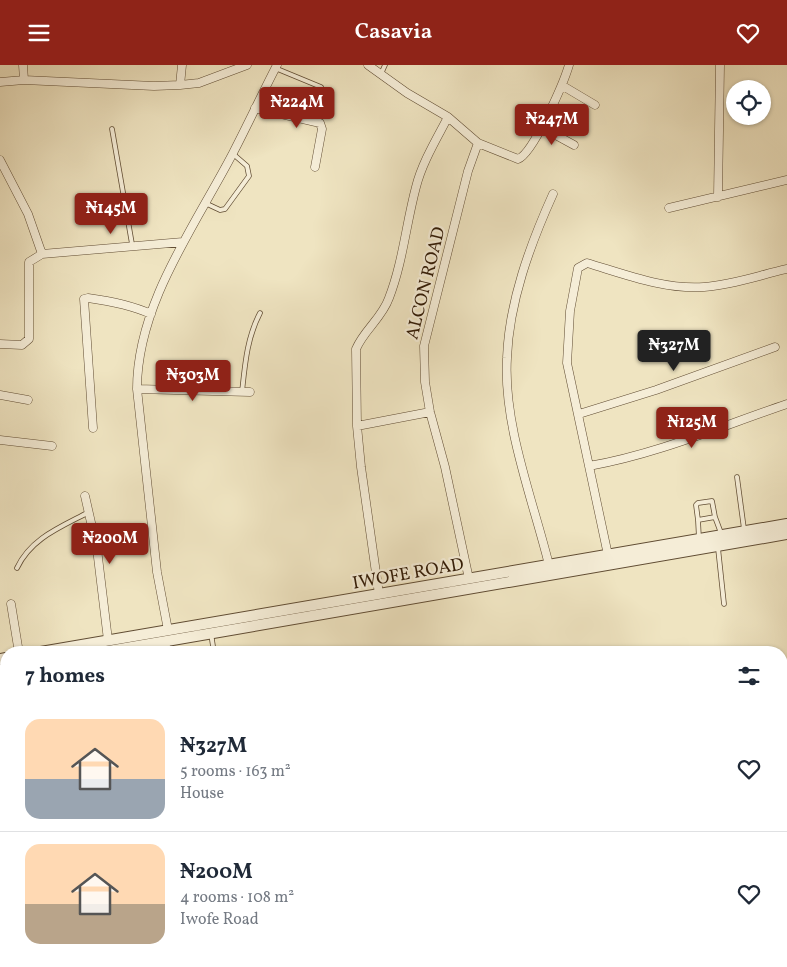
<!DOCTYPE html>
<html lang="en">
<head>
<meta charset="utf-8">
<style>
	body { margin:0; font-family:Vollkorn,serif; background:#f2f2f3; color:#1f2937; height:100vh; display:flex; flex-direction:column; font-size:19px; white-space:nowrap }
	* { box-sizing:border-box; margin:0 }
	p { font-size:16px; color:#747a83 }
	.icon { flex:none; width:28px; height:28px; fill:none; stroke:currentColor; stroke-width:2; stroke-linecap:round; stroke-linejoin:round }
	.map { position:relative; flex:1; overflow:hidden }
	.side { position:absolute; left:0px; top:581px; width:788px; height:321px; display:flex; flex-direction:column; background:#fff; border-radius:20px 20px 0 0; box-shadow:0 1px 4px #0004 }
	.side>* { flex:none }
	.fabs { position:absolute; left:726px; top:15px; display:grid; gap:10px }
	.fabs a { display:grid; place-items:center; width:45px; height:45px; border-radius:50%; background:#fff; box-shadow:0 1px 4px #0004; font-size:25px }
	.price { position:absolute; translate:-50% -42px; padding:0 11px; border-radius:5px; background:#8f2418; color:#fff; font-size:16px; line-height:32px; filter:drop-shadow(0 1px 2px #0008) }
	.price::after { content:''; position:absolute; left:50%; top:30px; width:15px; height:11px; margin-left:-8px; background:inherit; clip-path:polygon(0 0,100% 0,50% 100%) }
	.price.on { background:#222; color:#fff }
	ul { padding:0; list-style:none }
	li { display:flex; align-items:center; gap:15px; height:125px; padding:0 25px }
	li+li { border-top:1px solid #e0e1e3 }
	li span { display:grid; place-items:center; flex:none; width:140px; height:100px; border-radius:15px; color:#555 }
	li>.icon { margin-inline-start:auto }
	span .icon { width:60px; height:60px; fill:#fffc; stroke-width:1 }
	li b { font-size:21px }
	h2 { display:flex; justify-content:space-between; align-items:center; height:60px; padding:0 25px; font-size:21px }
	header { display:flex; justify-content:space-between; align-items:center; height:65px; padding:0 25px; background:#8f2418; color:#fff; font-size:22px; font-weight:600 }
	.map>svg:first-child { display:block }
</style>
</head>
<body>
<header><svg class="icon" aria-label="menu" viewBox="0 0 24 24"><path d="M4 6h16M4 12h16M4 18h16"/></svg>Casavia<svg class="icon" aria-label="heart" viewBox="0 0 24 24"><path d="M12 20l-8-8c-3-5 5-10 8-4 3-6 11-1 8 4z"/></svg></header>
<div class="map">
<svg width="787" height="902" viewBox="0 0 787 902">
	<rect width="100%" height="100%" fill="#efe4c1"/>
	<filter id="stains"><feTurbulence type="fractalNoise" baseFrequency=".004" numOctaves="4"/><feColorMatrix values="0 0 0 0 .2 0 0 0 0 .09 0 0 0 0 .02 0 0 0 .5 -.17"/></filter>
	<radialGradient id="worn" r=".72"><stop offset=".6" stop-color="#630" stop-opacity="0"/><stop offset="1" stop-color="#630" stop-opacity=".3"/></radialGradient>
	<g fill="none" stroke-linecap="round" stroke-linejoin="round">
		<g stroke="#604c33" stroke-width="5.5">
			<path id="service" d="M275,3L321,22
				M381,9L385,0
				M112,64L132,179
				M205,138L220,145L225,144L249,111L247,101L232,88
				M242,327C245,299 247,273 260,248
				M737,412L744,464
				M698,455L696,440L698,438L712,436L715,452
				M699,474L698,455L715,452L721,468
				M718,483L724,539
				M17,503C31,473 61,462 89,447
				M211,568L214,588
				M0,709L6,708
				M543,897L544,902"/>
		</g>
		<g stroke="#604c33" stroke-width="9">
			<path id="minor" d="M23,0L24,15
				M368,0L407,28L448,52L478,78L518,94C533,89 564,17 569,0
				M0,17L24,15L154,21L180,20L199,18L247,0
				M180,20L182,0
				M563,21L595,40
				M255,43L320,58L322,64L315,102
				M541,62L574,80
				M0,95L28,149L42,189
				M718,132L720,0
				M669,143L787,115
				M0,279L22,280L29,274V197L42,189L183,177
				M137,324L250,327
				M0,330L28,335
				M579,349L656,325L775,282
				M357,361L430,347
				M93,363L84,234L88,233C110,236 131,240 151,249
				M0,375L52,381
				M589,401C657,389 722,361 787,339
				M85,431L97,484L108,575
				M608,490L567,298L570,246L578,203L587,198C624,209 665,225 704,222C732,220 760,210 787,204
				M549,500C533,435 503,360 507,293C509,237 530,180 553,129
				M469,514L445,402L430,347L425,317L424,281L468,106L478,78
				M379,529L361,402L357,361L356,284C364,265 382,253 389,233C403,197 406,159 416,122C422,98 436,75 448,52
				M11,539L19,588
				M168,565L157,507L137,324C137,239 195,161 233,88C248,59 262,29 277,0
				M165,576L167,588
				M781,621L787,620
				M781,664L787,683
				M781,810H787
				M140,896L141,902
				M268,896V902
				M620,896L621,902
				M716,896L717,902
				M779,896V902
				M336,902L339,896"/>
		</g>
		<g stroke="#604c33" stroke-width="12">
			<path id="tertiary" d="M35,588L787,459
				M97,588L787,469
				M0,594L6,593"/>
		</g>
		<g stroke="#301904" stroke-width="13">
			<path id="secondary" d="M0,609L6,606
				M0,742L6,774
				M0,822L6,855
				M14,896L15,902
				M28,896L29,902"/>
		</g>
		<use href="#service" stroke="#f5edd7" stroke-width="4"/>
		<use href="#minor" stroke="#f5edd7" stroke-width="8"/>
		<use href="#tertiary" stroke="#f5edd7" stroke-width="10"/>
		<use href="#secondary" stroke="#f5edd7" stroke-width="11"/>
	</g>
	<g text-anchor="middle" stroke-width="4.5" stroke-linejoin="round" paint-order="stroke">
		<g font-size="18" fill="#301904" stroke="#f5edd7">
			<text transform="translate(425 218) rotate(-76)" y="6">ALCON ROAD</text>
			<text transform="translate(408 508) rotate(-10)" y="6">IWOFE ROAD</text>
		</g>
	</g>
	<rect width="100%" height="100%" filter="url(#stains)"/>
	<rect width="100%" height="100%" fill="url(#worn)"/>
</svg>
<div class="fabs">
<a><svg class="icon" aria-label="locate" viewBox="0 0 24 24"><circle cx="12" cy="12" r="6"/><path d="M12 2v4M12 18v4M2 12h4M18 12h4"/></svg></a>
</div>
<b class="price" style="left:297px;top:64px">₦224M</b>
<b class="price" style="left:552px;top:81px">₦247M</b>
<b class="price" style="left:111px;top:170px">₦145M</b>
<b class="price on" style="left:674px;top:307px">₦327M</b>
<b class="price" style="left:193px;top:337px">₦303M</b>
<b class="price" style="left:692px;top:384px">₦125M</b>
<b class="price" style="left:110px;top:500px">₦200M</b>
<section class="side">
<h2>7 homes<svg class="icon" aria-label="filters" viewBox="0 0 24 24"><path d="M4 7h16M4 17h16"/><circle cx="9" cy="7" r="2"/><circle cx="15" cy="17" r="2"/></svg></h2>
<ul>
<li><span style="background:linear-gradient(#ffd9b3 60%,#9aa5b1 0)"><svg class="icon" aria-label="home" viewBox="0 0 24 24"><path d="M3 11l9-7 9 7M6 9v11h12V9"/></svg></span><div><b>₦327M</b><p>5 rooms · 163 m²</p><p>House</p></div><svg class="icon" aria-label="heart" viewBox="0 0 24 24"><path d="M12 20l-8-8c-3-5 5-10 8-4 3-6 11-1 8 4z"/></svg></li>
<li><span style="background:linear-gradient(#ffd9b3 60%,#b9a48a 0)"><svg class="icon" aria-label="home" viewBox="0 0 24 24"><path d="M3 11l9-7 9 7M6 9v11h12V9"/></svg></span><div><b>₦200M</b><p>4 rooms · 108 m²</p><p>Iwofe Road</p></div><svg class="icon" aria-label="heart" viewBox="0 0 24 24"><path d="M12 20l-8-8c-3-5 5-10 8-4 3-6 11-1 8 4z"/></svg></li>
</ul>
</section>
</div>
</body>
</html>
